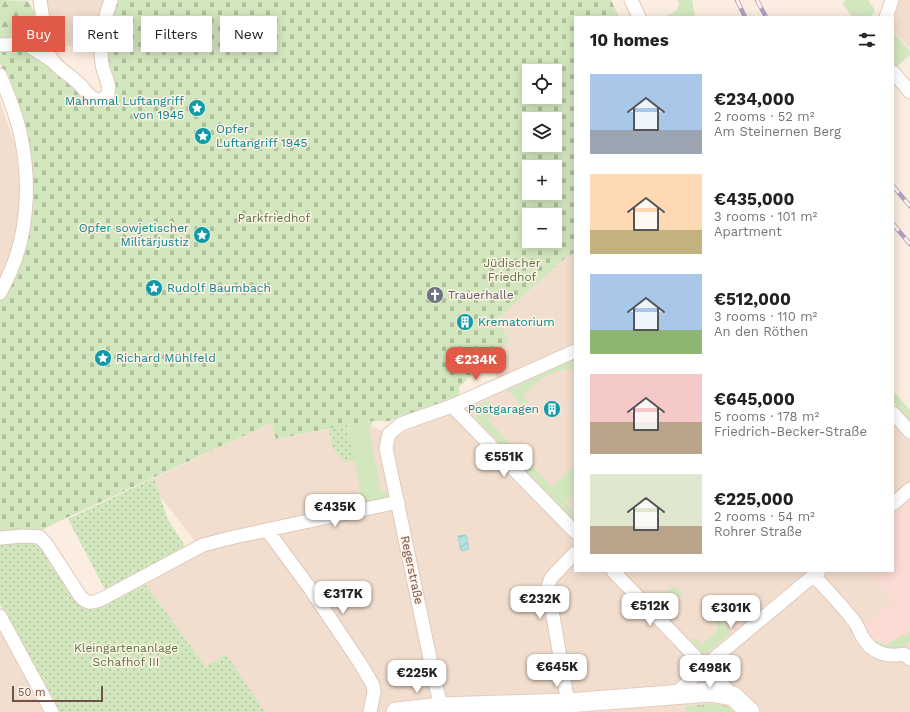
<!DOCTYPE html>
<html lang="en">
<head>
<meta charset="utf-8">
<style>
	body { margin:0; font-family:"Work Sans",sans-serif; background:#f2f2f2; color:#202124; height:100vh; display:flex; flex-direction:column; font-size:15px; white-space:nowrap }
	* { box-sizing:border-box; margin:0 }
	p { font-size:13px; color:#757577 }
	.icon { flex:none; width:22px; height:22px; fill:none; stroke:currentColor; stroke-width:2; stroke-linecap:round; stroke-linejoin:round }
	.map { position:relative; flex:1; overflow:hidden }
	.sheet { position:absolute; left:574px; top:16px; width:320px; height:556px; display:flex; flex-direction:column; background:#fff; border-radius:0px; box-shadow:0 2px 10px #0003 }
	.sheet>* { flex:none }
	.top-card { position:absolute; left:12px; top:16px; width:380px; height:36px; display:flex; gap:8px }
	.tools { position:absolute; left:522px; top:64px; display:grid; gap:8px }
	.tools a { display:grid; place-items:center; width:40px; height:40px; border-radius:0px; background:#fff; box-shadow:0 2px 10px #0003; font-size:20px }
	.scale { position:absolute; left:12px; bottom:10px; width:91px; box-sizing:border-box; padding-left:4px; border:2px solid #705248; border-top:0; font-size:11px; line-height:14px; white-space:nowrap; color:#705248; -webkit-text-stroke:3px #fef2e5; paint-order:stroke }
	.price { position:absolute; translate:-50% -34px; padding:0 9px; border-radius:8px; background:#fff; color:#222; font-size:13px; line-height:26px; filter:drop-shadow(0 1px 2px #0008) }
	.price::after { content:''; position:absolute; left:50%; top:24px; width:12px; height:9px; margin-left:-6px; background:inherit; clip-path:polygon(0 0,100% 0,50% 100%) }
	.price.active { background:#e15a48; color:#fff }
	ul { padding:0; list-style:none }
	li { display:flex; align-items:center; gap:12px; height:100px; padding:0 16px }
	li span { display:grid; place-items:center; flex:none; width:112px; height:80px; border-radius:0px; color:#555 }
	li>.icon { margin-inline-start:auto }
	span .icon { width:48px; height:48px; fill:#fffc; stroke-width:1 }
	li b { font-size:17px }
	h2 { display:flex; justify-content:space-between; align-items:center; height:48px; padding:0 16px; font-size:17px }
	.chip { padding:0 14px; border-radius:0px; background:#fff; box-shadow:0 2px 10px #0003; font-size:14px; line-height:36px }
	.chip.active { background:#e15a48; color:#fff }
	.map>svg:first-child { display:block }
</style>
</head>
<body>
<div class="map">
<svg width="910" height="712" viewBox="0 0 910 712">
	<defs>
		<pattern id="forest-firs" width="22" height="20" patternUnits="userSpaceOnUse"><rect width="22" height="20" fill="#d3e7bf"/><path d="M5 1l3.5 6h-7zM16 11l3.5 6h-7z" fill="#b0be9d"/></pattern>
		<pattern id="cemetery-stones" width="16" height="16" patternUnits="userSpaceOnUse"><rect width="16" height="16" fill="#d3e7bf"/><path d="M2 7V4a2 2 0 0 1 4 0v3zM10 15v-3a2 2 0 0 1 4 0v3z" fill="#b0be9d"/></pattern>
		<pattern id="park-tufts" width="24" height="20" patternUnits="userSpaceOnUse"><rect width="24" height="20" fill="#d3e7bf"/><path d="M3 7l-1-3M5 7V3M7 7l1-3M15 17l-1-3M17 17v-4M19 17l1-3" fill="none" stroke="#b0be9d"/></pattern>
		<pattern id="garden-dots" width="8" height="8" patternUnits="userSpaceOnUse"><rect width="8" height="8" fill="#d3e7bf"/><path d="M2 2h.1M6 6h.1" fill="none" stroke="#b0be9d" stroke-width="1.8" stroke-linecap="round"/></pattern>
		<pattern id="water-waves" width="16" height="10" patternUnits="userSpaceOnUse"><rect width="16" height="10" fill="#b5e1e3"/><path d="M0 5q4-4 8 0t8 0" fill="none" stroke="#98b9ba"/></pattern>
	</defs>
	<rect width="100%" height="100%" fill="#fbeddf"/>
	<path fill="#f2dece" d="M47,0H106L97,47L50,45Z
		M899,0H910V49L893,31V17Z
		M0,101L15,146L24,216L7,268L0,281Z
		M575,254V571H893V422L910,441V712H265L226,655L206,667L144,583L202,550L148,481L271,423L276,439L363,423L395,436L421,424L506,390L486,362L510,341L497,320L565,258Z
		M0,626L46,712H0Z"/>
	<path fill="#fbdbd3" d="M910,499V656L872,643L864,623L896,602L868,571H893V515Z"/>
	<path fill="#d3e7bf" d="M678,0H692L695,16L694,17H665L676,11L679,4Z
		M846,0H868L875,10L871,17H853L842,4Z
		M893,32L910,51V55L896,67L893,63Z
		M575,359V369L561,370L542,378L523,396L528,402L523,407L507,390Z
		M893,391L910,410V422L893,402Z
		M487,400L497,411L488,420L552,487L575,465V493L565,502L575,514V522L477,420C472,411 478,404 487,400Z
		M373,421L369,428L381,491L390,493L389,499L365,503L362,499L347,425Z
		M672,587H675L683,592L666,608L672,615L668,617L658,607C660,597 664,592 672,587Z
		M719,619L731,633L708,652L703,653L691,640L695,638L702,645L719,629L715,624Z
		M910,631V642C898,654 887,651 874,642L878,641L885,645Z"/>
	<path fill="url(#forest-firs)" d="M0,0L28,1L34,11L41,48L0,40Z"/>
	<path fill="url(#cemetery-stones)" fill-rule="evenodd" d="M117,0H611L619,17H575V253L565,258L497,320L510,341L459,387V397L389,421H373L347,425L276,439L271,423L49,526L41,531L0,535V299L27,227L12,96L0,62V49L26,47L95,105L102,106L107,102L108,24ZM529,71H555V97H529ZM529,119H555V145H529ZM529,167H555V193H529ZM529,215H555V241H529Z"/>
	<path fill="url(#park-tufts)" d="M710,704L727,706L737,712H686L685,706Z"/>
	<path fill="url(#garden-dots)" d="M347,425L354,460L344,462L332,447L329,428Z
		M154,478L167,518L185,546L137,573L206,667L226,654L265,712H58L0,604V543L35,540L44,546L81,604L110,599L68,519Z"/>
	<path fill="url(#water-waves)" stroke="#9cd1d4" d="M466,535L469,549L461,551L458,536Z"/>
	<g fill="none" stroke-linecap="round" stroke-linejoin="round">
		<g stroke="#dec9bc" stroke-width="15">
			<path id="minor" d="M40,0L48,53C54,68 72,75 82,87C88,94 95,104 104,98C106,97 107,96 108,93C111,84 103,73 102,64C99,43 104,19 111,0
				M631,0L639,17
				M886,17L892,0
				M0,45L26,44L51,60
				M893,72L910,92
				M0,75C9,97 18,119 22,142C29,178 28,222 16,257C12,270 6,281 0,293
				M452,406L575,532
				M893,413L910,432
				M893,504L910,489
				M267,530L309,587L360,663L373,685L374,692L370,712
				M0,538L22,536L40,537L47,545L80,596C87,604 91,603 100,600L203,545L234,537L398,502
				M613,571L733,696
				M814,576C827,590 841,604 853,620C857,624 859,631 862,636C870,652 886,658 904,654L910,659
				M0,616L52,712
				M674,695L705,666L819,571
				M568,703L548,587L551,578L575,553
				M443,712L436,687L386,448L389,434L401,424L452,406L575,351"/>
		</g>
		<g stroke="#e5cbbc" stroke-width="21">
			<path id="secondary" d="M396,712L442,707L568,703L710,692L733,696L750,712"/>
		</g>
		<use href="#minor" stroke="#fff" stroke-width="13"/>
		<use href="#secondary" stroke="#fff" stroke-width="19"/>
		<g stroke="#afa0c2" stroke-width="4.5">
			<path id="rail" d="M737,0L745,17
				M757,0L766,17
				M893,186L910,206
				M893,224L910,244"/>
		</g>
		<use href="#rail" stroke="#fef2e5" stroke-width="3" stroke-dasharray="9" stroke-linecap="butt"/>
	</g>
	<defs>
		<g id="sight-disc" transform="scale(0.9)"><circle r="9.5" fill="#0f9aa8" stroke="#fef2e5"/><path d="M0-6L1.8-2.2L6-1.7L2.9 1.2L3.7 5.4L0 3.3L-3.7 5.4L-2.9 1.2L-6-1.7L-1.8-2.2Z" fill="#fff"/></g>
		<g id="church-disc" transform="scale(0.9)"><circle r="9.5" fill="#6b7280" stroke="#fef2e5"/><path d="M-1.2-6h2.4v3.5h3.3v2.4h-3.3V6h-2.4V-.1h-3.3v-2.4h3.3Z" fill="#fff"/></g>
		<g id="building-disc" transform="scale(0.9)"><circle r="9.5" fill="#0f9aa8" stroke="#fef2e5"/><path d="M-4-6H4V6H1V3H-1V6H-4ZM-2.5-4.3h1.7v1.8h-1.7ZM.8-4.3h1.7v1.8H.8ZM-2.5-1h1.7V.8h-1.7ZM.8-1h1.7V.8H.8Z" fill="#fff"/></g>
	</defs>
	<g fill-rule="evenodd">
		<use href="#sight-disc" x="197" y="108"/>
		<use href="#sight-disc" x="203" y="136"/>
		<use href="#sight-disc" x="202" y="235"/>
		<use href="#sight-disc" x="154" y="288"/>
		<use href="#church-disc" x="435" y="295"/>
		<use href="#building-disc" x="465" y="322"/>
		<use href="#sight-disc" x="103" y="358"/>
		<use href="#building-disc" x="552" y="409"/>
	</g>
	<g text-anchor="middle" stroke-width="3" stroke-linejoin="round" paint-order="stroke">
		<g font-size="12" fill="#0d838f" stroke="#fef2e5" text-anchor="start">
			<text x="184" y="105" text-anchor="end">Mahnmal Luftangriff<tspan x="184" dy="14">von 1945</tspan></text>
			<text x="216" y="133">Opfer<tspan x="216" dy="14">Luftangriff 1945</tspan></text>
			<text x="189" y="232" text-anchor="end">Opfer sowjetischer<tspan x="189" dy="14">Militärjustiz</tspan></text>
			<text x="167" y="292">Rudolf Baumbach</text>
			<text x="478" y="326">Krematorium</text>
			<text x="116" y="362">Richard Mühlfeld</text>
			<text x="539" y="413" text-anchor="end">Postgaragen</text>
		</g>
		<g font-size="12" fill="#567641" stroke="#fef2e5">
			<text x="274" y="222">Parkfriedhof</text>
			<text x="512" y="267">Jüdischer<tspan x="512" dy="14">Friedhof</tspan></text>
			<text x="126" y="652">Kleingartenanlage<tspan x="126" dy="14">Schafhof III</tspan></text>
		</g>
		<g font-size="12" fill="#5b616d" stroke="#fef2e5" text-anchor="start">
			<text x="448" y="299">Trauerhalle</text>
		</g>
		<g font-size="12" fill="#705248" stroke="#fef2e5">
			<text transform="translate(412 570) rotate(78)" y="4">Regerstraße</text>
		</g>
	</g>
</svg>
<div class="tools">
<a><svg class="icon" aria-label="locate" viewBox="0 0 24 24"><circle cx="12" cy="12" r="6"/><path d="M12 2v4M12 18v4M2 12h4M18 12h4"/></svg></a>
<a><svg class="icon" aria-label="layers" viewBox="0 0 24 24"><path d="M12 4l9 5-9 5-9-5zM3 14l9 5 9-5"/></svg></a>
<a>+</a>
<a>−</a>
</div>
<div class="scale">50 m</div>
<b class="price active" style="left:476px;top:381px">€234K</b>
<b class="price" style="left:504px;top:478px">€551K</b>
<b class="price" style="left:335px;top:528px">€435K</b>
<b class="price" style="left:343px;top:615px">€317K</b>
<b class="price" style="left:540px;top:620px">€232K</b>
<b class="price" style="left:650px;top:627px">€512K</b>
<b class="price" style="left:731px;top:629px">€301K</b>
<b class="price" style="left:557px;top:688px">€645K</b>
<b class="price" style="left:710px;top:689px">€498K</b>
<b class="price" style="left:417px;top:694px">€225K</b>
<div class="top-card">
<a class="chip active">Buy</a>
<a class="chip">Rent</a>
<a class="chip">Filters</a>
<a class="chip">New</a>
</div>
<section class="sheet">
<h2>10 homes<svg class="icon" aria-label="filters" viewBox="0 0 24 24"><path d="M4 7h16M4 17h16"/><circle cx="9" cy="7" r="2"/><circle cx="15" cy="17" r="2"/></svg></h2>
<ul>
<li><span style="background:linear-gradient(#a9c7e8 70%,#9aa5b1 0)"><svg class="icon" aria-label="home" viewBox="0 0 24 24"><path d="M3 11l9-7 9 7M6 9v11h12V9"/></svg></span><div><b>€234,000</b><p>2 rooms · 52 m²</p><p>Am Steinernen Berg</p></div></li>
<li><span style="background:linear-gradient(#ffd9b3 70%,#c2b280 0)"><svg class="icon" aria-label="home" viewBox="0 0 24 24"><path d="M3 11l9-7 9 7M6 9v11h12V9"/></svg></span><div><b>€435,000</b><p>3 rooms · 101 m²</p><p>Apartment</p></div></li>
<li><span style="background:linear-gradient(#a9c7e8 70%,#8fb573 0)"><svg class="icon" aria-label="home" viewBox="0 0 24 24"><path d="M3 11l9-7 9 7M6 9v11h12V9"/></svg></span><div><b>€512,000</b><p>3 rooms · 110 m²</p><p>An den Röthen</p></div></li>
<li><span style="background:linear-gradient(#f6c9c9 60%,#b9a48a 0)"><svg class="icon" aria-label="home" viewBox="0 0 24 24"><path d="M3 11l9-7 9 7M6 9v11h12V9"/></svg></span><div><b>€645,000</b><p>5 rooms · 178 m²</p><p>Friedrich-Becker-Straße</p></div></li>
<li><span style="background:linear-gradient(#dfe7d0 65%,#b9a48a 0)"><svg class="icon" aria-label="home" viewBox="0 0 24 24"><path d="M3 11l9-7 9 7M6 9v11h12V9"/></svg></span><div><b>€225,000</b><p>2 rooms · 54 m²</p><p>Rohrer Straße</p></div></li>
</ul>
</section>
</div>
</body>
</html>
